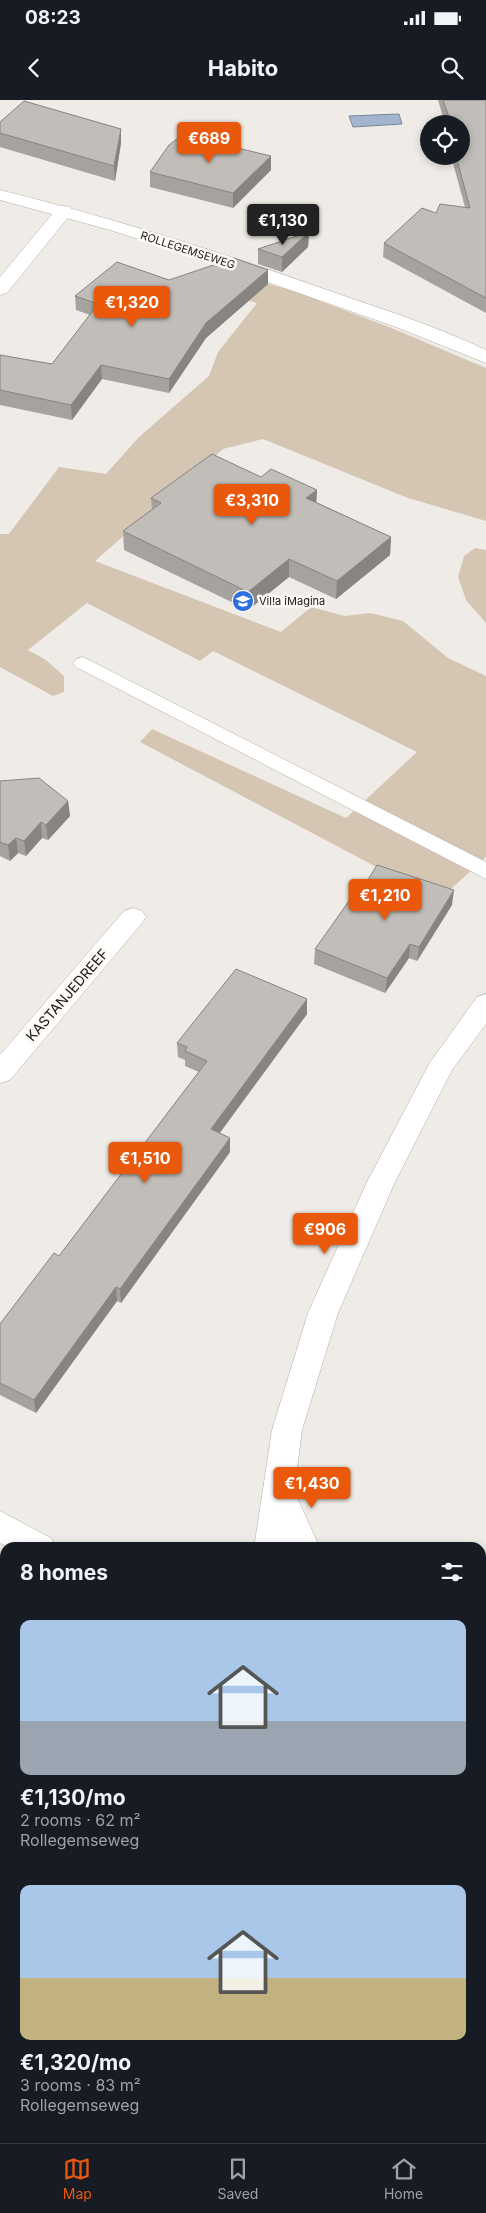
<!DOCTYPE html>
<html lang="en">
<head>
<meta charset="utf-8">
<style>
	body { margin:0; font-family:Inter,sans-serif; background:#20242c; color:#f1f3f6; height:100vh; display:flex; flex-direction:column; font-size:19px; white-space:nowrap }
	* { box-sizing:border-box; margin:0 }
	p { font-size:16px; color:#9ea1a6 }
	.icon { flex:none; width:28px; height:28px; fill:none; stroke:currentColor; stroke-width:2; stroke-linecap:round; stroke-linejoin:round }
	.map { position:relative; flex:1; overflow:hidden }
	.details { position:absolute; left:0px; top:1442px; width:486px; height:601px; display:flex; flex-direction:column; background:#171b24; border-radius:15px 15px 0 0; box-shadow:0 2px 8px #0003 }
	.details>* { flex:none }
	.fabs { position:absolute; left:420px; top:15px; display:grid; gap:10px }
	.fabs a { display:grid; place-items:center; width:50px; height:50px; border-radius:50%; background:#171b24; box-shadow:0 2px 8px #0003; font-size:25px }
	.price { position:absolute; translate:-50% -42px; padding:0 11px; border-radius:5px; background:#ea580c; color:#fff; font-size:16px; line-height:32px; filter:drop-shadow(0 1px 2px #0008) }
	.price::after { content:''; position:absolute; left:50%; top:30px; width:15px; height:11px; margin-left:-8px; background:inherit; clip-path:polygon(0 0,100% 0,50% 100%) }
	.price.active { background:#222; color:#fff }
	ul { padding:0; list-style:none }
	li { display:grid; align-content:center; gap:10px; height:265px; padding:0 20px }
	li span { display:grid; place-items:center; height:155px; border-radius:10px; color:#555 }
	li>.icon { margin-inline-start:auto }
	span .icon { width:90px; height:90px; fill:#fffc; stroke-width:1 }
	li b { font-size:21px }
	h2 { display:flex; justify-content:space-between; align-items:center; height:60px; padding:0 20px; font-size:21px }
	.status { display:flex; justify-content:space-between; align-items:center; height:35px; padding:0 25px; background:#171b24; direction:ltr }
	.status svg { height:14px; fill:currentColor }
	header { display:flex; justify-content:space-between; align-items:center; height:65px; padding:0 20px; background:#171b24; font-size:22px; font-weight:700 }
	.menu { display:flex; justify-content:space-around; align-items:center; height:70px; border-top:1px solid #363941; background:#171b24; font-size:14px; color:#9ea1a6 }
	.menu a { display:grid; justify-items:center; gap:2px }
	.menu .active { color:#ea580c }
	.map>svg:first-child { display:block }
</style>
</head>
<body>
<div class="status"><b>08:23</b><svg viewBox="0 0 49 12"><path d="M0 12V9h3v3zM5 12V6h3v6zM10 12V3h3v9zM15 12V0h3v12zM26 1h20v11H26zM47 4h2v5h-2z"/></svg></div>
<header><svg class="icon" aria-label="back" viewBox="0 0 24 24"><path d="M15 5l-7 7 7 7"/></svg>Habito<svg class="icon" aria-label="search" viewBox="0 0 24 24"><circle cx="10" cy="10" r="6"/><path d="M15 15l6 6"/></svg></header>
<div class="map">
<svg width="486" height="2043" viewBox="0 0 486 2043">
	<rect width="100%" height="100%" fill="#efebe6"/>
	<path fill="#d5c6b3" d="M228,173L294,191L394,229L486,268V421L408,398L263,339L223,349L95,461L281,532L311,507L345,516L370,513L403,521L448,558L486,576V757L439,800L140,642L152,629L346,718L417,652L213,551L200,561L87,503L28,550L46,560L64,576V592L53,596L0,567V434H9L59,367L106,374L139,337L209,276L218,252L257,203L214,189Z
		M475,448L486,450V523L466,500L458,477L464,456Z
		M238,2039H367L365,2043H238Z"/>
	<path fill="#a3b4cf" stroke="#7a8698" d="M399,14L402,24L353,27L349,16Z"/>
	<g fill="none" stroke-linecap="round" stroke-linejoin="round">
		<g stroke="#b1ada9" stroke-width="1">
			<path id="service" d="M83,557L486,762V779L76,567L73,563L76,559Z"/>
		</g>
		<g stroke="#b1ada9" stroke-width="1">
			<path id="minor" d="M64,106L70,107L73,111L70,115L7,193L0,195V177L58,107Z
				M133,808L142,811L146,817L142,823L10,980L0,983V955L124,811Z
				M486,894V924L452,970L394,1084L338,1213L302,1330L294,1391L320,1448H288L286,1445V1448H254L272,1330L308,1213L366,1084L429,964L477,897Z
				M0,1411L51,1438L56,1448H9L0,1443Z
				M182,2039H220L219,2043H181Z
				M367,2039H405L404,2043H365Z"/>
		</g>
		<g stroke="#b1ada9" stroke-width="1">
			<path id="tertiary" d="M0,90C112,118 221,152 330,191C382,209 436,226 486,250V263L396,227L225,167L110,130L0,100Z"/>
		</g>
		<use href="#service" fill="#fff" fill-rule="evenodd"/>
		<use href="#minor" fill="#fff" fill-rule="evenodd"/>
		<use href="#tertiary" fill="#fff" fill-rule="evenodd"/>
	</g>
	<path fill="#a6a39e" d="M438,0H486V213L383,157L384,143L436,113L465,107L451,56H461V24H445Z
		M0,22L121,43L115,81L0,47Z
		M271,70L233,108L150,87V72Z
		M309,132L308,147L282,172L258,164V149Z
		M268,170V184L206,238L169,293L102,279L72,320L0,305V255L52,264L90,215L76,210L75,196L169,180Z
		M261,377L317,390L316,402L391,437L390,455L336,499L289,477L248,510L124,450L123,431L152,410L151,398Z
		M0,681L68,701L70,716L48,740L42,738L26,756L18,753L10,761L0,756Z
		M358,796L452,805L417,861L409,858L385,893L314,864L315,849Z
		M307,914L220,1033L230,1038V1052L121,1203L117,1201L36,1313L0,1295V1224L59,1156L199,972L185,966V960L178,957L177,943Z
		M0,1705H5V1785H4L1,1776L4,1754L0,1753Z"/>
	<path fill="#878481" d="M121,29V43L115,81L114,66Z
		M271,56V70L233,108V93Z
		M309,132L308,147L282,172V157Z
		M268,170V184L206,238L169,293V279L206,223Z
		M101,265L102,279L72,320L71,305Z
		M317,390L316,408L306,398Z
		M391,437L390,455L336,499L337,481Z
		M289,459V477L248,510V492Z
		M68,701L70,716L48,740L46,725Z
		M41,722L42,738L26,756L24,741Z
		M16,738L18,753L10,761L8,745Z
		M454,790L452,805L417,861L419,847Z
		M410,844L409,858L385,893L387,878Z
		M307,899V914L212,1043L211,1029Z
		M230,1038V1052L121,1203L120,1189Z
		M116,1187L117,1201L36,1313L34,1300Z
		M38,2039H43L42,2043H38Z"/>
	<path fill="#c1bdb8" stroke="#878481" d="M443,0H486V198L384,143L422,108L436,113L440,104L470,108L456,56H461V24H447L446,20H450Z
		M24,1L121,29L114,66L0,33V22Z
		M182,35L271,56L233,93L150,72L169,45Z
		M309,132L282,157L258,149Z
		M234,158L268,170L206,223L169,279L101,265L71,305L0,290V255L52,264L98,204L75,196L117,162L169,180Z
		M212,354L261,377L271,369L317,390L306,398L391,437L337,481L289,459L248,492L123,431L161,403L151,398Z
		M39,678L68,701L46,725L41,722L24,741L16,738L8,745L0,742V681Z
		M377,765L454,790L419,847L410,844L387,878L315,849L354,794L358,796Z
		M236,869L307,899L211,1029L230,1038L120,1189L116,1187L34,1300L0,1283V1224L54,1153L59,1156L207,961L185,951L187,947L177,943Z
		M0,1705H5V1745L0,1744Z
		M5,1747V1776H1Z
		M0,1850L5,1851V2039H38V2043H0Z"/>
	<defs>
		<g id="school-disc" transform="scale(1.125)"><circle r="9.5" fill="#316fdd" stroke="#fcf8f3"/><path d="M0-5L7-2L0 1L-7-2ZM-4 1L0 2.5L4 1V4Q0 6-4 4Z" fill="#fff"/></g>
	</defs>
	<g fill-rule="evenodd">
		<use href="#school-disc" x="243" y="501"/>
	</g>
	<g text-anchor="middle" stroke-width="5" stroke-linejoin="round" paint-order="stroke">
		<g font-size="11" fill="#1a1917" stroke="#fcf8f3">
			<text transform="translate(188 150) rotate(18)" y="4">ROLLEGEMSEWEG</text>
		</g>
		<g font-size="11" fill="#1a1917" stroke="#fcf8f3" text-anchor="start">
			<text x="259" y="505">Vil!a iMagina</text>
		</g>
		<g font-size="14" fill="#1a1917" stroke="#fcf8f3">
			<text transform="translate(67 895) rotate(-49)" y="5">KASTANJEDREEF</text>
		</g>
	</g>
</svg>
<div class="fabs">
<a><svg class="icon" aria-label="locate" viewBox="0 0 24 24"><circle cx="12" cy="12" r="6"/><path d="M12 2v4M12 18v4M2 12h4M18 12h4"/></svg></a>
</div>
<b class="price" style="left:209px;top:64px">€689</b>
<b class="price active" style="left:283px;top:146px">€1,130</b>
<b class="price" style="left:132px;top:228px">€1,320</b>
<b class="price" style="left:252px;top:426px">€3,310</b>
<b class="price" style="left:385px;top:821px">€1,210</b>
<b class="price" style="left:145px;top:1084px">€1,510</b>
<b class="price" style="left:325px;top:1155px">€906</b>
<b class="price" style="left:312px;top:1409px">€1,430</b>
<section class="details">
<h2>8 homes<svg class="icon" aria-label="filters" viewBox="0 0 24 24"><path d="M4 7h16M4 17h16"/><circle cx="9" cy="7" r="2"/><circle cx="15" cy="17" r="2"/></svg></h2>
<ul>
<li><span style="background:linear-gradient(#a9c7e8 65%,#9aa5b1 0)"><svg class="icon" aria-label="home" viewBox="0 0 24 24"><path d="M3 11l9-7 9 7M6 9v11h12V9"/></svg></span><div><b>€1,130/mo</b><p>2 rooms · 62 m²</p><p>Rollegemseweg</p></div></li>
<li><span style="background:linear-gradient(#a9c7e8 60%,#c2b280 0)"><svg class="icon" aria-label="home" viewBox="0 0 24 24"><path d="M3 11l9-7 9 7M6 9v11h12V9"/></svg></span><div><b>€1,320/mo</b><p>3 rooms · 83 m²</p><p>Rollegemseweg</p></div></li>
</ul>
</section>
</div>
<nav class="menu">
<a class="active"><svg class="icon" aria-label="map" viewBox="0 0 24 24"><path d="M3 6l6-2 6 2 6-2v14l-6 2-6-2-6 2zM9 4v14M15 6v14"/></svg>Map</a>
<a><svg class="icon" aria-label="saved" viewBox="0 0 24 24"><path d="M7 4h10v16l-5-4-5 4z"/></svg>Saved</a>
<a><svg class="icon" aria-label="home" viewBox="0 0 24 24"><path d="M3 11l9-7 9 7M6 9v11h12V9"/></svg>Home</a>
</nav>
</body>
</html>
